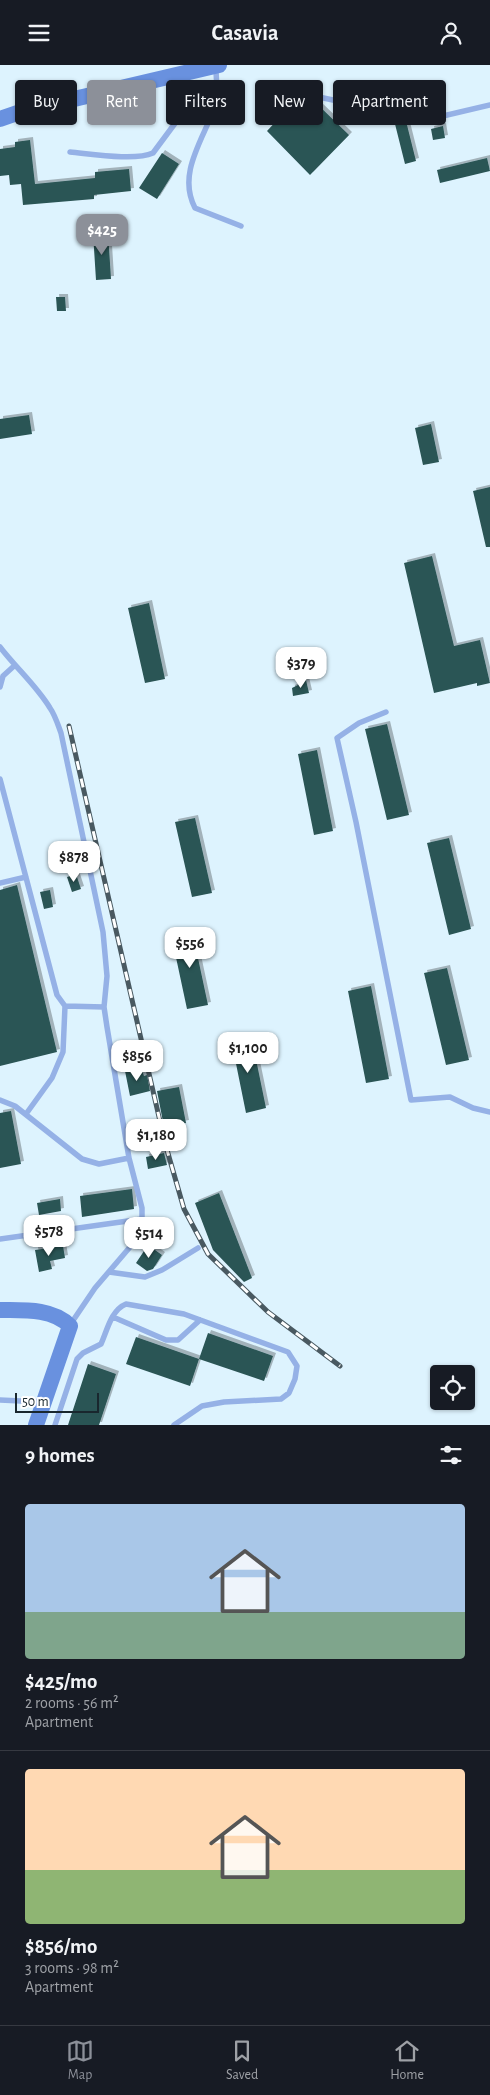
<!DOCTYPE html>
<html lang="en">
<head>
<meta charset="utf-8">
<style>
	body { margin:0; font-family:"Alegreya Sans",sans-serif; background:#242831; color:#f1f3f6; height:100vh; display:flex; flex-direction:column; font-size:19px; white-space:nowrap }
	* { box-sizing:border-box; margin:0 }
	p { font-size:16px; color:#9ea1a6 }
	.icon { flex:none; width:28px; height:28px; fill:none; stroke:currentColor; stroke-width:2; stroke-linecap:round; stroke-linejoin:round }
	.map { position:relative; height:1360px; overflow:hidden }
	.sheet { display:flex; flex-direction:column; background:#171b24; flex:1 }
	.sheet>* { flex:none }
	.guide { position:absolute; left:15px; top:15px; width:460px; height:45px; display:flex; gap:10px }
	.controls { position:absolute; left:430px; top:1300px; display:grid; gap:10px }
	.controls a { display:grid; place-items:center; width:45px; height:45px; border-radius:5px; background:#171b24; box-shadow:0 1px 4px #0004; font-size:25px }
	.scale { position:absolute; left:15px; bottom:12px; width:84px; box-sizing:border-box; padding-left:5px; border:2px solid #19272e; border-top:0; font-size:14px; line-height:18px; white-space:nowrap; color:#19272e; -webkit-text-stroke:4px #fff; paint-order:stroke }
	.price { position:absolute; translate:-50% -42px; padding:0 11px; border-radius:10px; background:#fff; color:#222; font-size:16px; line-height:32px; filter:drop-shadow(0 1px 2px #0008) }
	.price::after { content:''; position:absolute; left:50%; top:30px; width:15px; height:11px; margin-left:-8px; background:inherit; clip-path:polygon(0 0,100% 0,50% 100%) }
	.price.selected { background:#8c9099; color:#fff }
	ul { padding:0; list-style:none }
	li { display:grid; align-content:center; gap:10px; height:265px; padding:0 25px }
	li+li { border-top:1px solid #363941 }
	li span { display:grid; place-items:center; height:155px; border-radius:5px; color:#555 }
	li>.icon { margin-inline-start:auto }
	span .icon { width:90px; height:90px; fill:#fffc; stroke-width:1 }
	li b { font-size:21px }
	h2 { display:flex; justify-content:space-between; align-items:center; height:60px; padding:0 25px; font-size:21px }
	.pill { padding:0 18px; border-radius:5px; background:#171b24; box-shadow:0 1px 4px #0004; font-size:18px; line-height:45px }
	.pill.selected { background:#8c9099; color:#fff }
	header { display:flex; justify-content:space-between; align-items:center; height:65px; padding:0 25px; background:#171b24; font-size:22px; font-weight:700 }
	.menu { display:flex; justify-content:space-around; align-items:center; height:70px; border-top:1px solid #363941; background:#171b24; font-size:14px; color:#9ea1a6 }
	.menu a { display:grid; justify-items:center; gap:2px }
	.menu .selected { color:#8c9099 }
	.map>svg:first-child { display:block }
</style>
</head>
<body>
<header><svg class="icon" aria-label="menu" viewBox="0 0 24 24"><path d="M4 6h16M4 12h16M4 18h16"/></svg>Casavia<svg class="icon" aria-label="person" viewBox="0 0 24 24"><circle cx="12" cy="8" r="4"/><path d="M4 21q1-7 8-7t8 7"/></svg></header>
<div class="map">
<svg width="490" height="1360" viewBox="0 0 490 1360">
	<defs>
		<filter id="shadow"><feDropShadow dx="3" dy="-3" stdDeviation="0" flood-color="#0004"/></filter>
	</defs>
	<rect width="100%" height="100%" fill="#ddf3fe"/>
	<path fill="#2a5454" filter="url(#shadow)" d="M314,36L349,70L310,110L267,66L285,47L294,56Z
		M132,39L135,49L115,55L112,45Z
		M406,56L416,96L405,99L395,59Z
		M443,61L445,73L433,75L431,64Z
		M30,75L35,119L95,113V107L129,104L131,126L94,130V134L23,140L21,119L10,120L9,110L0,111V84L15,82V77Z
		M162,88L179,99L157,134L139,123Z
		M487,93L490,106L440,118L437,105Z
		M108,167L111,214L96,215L93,168Z
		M56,232H65L66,246H57Z
		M29,350L32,369L0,374V354Z
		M431,359L439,397L423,400L415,363Z
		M490,422V482H486L473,426Z
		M432,491L454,581L480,575L490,618L477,621V618L434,628L404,498Z
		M149,538L165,614L145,618L128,543Z
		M306,615L309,628L293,631L292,623L298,620V617Z
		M387,659L409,750L387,755L365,664Z
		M317,685L333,766L314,770L298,689Z
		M195,753L212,828L192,832L175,757Z
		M449,773L471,864L449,870L427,778Z
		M76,809L81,824L72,827L67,812Z
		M17,820L57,987L0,1001V825Z
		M50,825L53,842L44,844L40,827Z
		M192,865L208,940L187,944L171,869Z
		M447,903L469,995L446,1000L424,908Z
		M371,921L389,1014L366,1018L348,926Z
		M251,970L266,1043L246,1048L231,974Z
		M141,1002L144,1011L147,1010L150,1026L130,1031L125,1006Z
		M179,1022L186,1058L164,1062L157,1026Z
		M11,1046L21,1099L0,1103V1048Z
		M164,1088L167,1100L148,1104L146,1092Z
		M132,1124L134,1144L82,1152L80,1131Z
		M219,1128L252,1213L244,1217L213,1185L195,1138Z
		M60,1134L61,1146L39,1150L37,1138Z
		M148,1180L162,1190L153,1204L147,1206L136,1198Z
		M63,1181L65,1193L50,1196L52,1204L39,1207L35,1185Z
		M208,1268L273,1291L264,1316L199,1294Z
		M136,1272L199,1294L190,1321L126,1299Z
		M88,1299L116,1309L99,1360H68Z"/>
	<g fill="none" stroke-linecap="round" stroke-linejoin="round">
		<path stroke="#95b1e6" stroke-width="5.5" d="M216,3C216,13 218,27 216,38C206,71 176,107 195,143L241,161
			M277,23L426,55L490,40
			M70,87C92,89 135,96 153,88L176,57L209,53
			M0,582C16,603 36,620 50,643C55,650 58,660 61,668L103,867L107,911L104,942L107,962L129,1093L142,1143V1154L141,1164L136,1175L95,1223L70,1260
			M0,622L3,611L14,601
			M386,647L359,658L337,673L356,757L411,1035L450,1032L473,1043L490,1047
			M0,714L57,930L65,941L104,942
			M0,818L26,812
			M0,1035L15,1041L82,1094L99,1099L129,1093
			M26,1049L52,1013L63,987L65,941
			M0,1174L142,1154
			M109,1207L145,1212L162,1205L198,1183
			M113,1252L166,1275H178L200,1255
			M0,1335L42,1337
			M55,1360L77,1294L83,1288L101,1279C107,1266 111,1245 126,1239L184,1249L288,1287L297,1301L295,1314L289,1328L281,1334L224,1337L202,1341L174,1360"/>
		<path stroke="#6991df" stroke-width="16" d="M0,54L23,46L219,0
			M0,1245C23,1245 53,1243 70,1261L36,1360"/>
		<g stroke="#495961" stroke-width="5">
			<path id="rail" d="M69,661L165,1078L184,1144L208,1189L268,1247L340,1301"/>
		</g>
		<use href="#rail" stroke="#fff" stroke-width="3" stroke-dasharray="9" stroke-linecap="butt"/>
	</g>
</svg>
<div class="controls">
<a><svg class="icon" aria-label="locate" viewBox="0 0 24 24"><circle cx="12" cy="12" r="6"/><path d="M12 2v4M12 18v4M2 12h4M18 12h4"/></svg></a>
</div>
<div class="scale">50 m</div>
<b class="price selected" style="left:102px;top:191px">$425</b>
<b class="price" style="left:301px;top:624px">$379</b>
<b class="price" style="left:74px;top:818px">$878</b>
<b class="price" style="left:190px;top:904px">$556</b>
<b class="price" style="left:248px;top:1009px">$1,100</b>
<b class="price" style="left:137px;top:1017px">$856</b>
<b class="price" style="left:156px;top:1096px">$1,180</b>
<b class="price" style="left:49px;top:1192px">$578</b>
<b class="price" style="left:149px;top:1194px">$514</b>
<div class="guide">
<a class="pill">Buy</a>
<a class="pill selected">Rent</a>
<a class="pill">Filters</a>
<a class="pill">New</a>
<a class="pill">Apartment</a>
</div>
</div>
<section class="sheet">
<h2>9 homes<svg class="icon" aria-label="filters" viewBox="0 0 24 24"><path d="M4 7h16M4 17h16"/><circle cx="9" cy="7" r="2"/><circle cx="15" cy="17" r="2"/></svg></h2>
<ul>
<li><span style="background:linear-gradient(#a9c7e8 70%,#7fa58c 0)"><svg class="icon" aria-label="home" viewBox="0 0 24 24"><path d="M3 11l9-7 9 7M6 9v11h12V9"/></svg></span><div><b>$425/mo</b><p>2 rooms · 56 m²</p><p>Apartment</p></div></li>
<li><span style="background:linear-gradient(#ffd9b3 65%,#8fb573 0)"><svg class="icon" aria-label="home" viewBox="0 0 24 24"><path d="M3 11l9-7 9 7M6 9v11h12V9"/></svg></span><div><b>$856/mo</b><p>3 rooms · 98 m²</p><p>Apartment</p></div></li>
</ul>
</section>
<nav class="menu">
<a class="selected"><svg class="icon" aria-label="map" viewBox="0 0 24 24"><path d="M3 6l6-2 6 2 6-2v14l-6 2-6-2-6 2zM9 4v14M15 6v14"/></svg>Map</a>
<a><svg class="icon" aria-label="saved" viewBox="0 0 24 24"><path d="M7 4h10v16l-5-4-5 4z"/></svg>Saved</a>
<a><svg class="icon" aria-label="home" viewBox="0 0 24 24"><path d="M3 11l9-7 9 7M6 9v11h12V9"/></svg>Home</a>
</nav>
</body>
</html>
